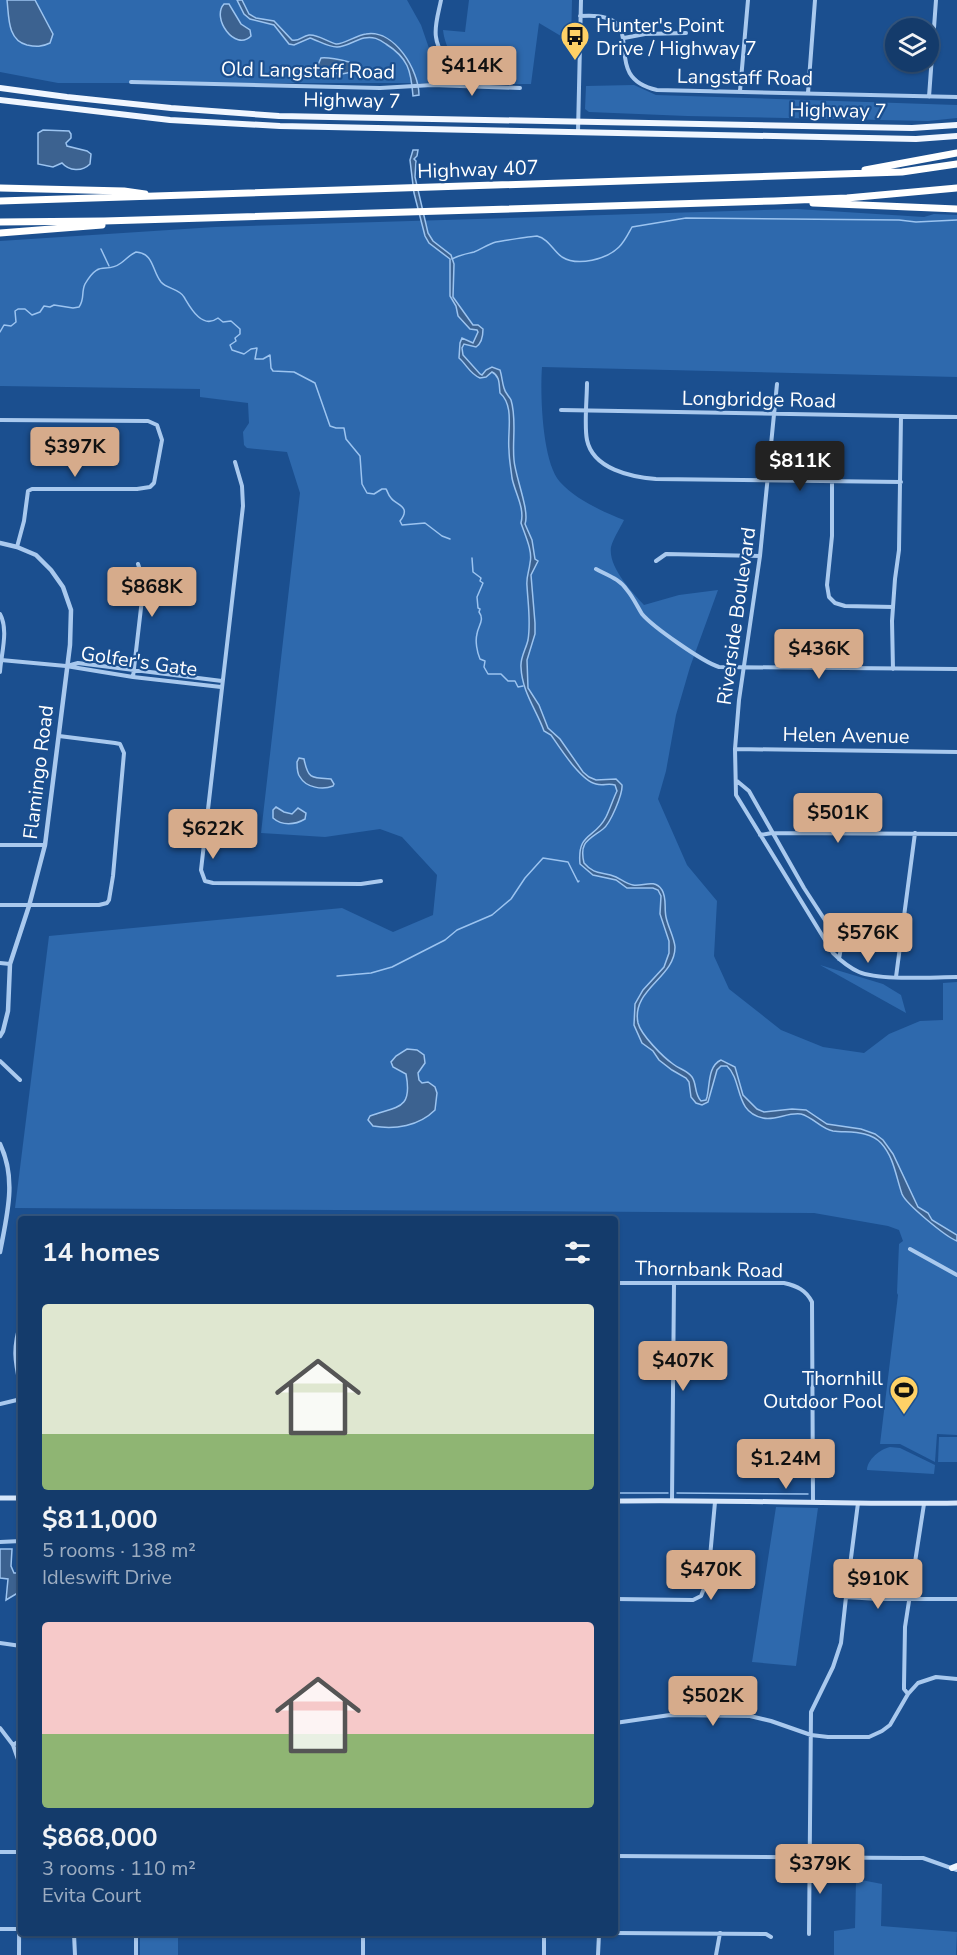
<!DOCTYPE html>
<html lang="en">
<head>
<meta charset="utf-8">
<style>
	body { margin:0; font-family:"Nunito Sans",sans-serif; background:#1d4271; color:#f1f3f6; height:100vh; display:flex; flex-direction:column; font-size:22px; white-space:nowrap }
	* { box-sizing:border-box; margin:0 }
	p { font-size:20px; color:#9dadc1 }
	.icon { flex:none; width:33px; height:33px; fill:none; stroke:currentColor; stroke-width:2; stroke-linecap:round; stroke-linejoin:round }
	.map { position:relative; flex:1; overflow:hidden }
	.drawer { position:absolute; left:18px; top:1216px; width:600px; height:720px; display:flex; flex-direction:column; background:#143b6b; border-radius:6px; box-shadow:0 2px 4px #0004,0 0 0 2px #33557e }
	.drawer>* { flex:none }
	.fabs { position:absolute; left:885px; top:18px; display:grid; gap:12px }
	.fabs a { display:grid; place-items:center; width:54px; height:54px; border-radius:50%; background:#143b6b; box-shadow:0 2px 4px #0004,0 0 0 2px #33557e; font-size:30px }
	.price { position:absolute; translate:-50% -51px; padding:0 14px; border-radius:6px; background:#d6ab8b; color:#111; font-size:20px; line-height:39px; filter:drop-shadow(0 2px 3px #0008) }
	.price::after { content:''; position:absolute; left:50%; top:36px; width:18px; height:14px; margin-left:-9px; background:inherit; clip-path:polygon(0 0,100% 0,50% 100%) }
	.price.active { background:#222; color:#fff }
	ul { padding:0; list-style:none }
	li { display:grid; align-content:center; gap:12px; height:318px; padding:0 24px }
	li span { display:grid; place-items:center; height:186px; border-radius:6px; color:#555 }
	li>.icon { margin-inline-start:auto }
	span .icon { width:108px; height:108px; fill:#fffc; stroke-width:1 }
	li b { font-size:26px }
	h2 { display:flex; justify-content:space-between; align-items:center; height:72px; padding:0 24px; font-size:26px }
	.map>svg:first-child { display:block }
</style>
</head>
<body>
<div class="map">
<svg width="957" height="1955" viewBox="0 0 957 1955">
	<rect width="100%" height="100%" fill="#1b4f8f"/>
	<path fill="#2e69ad" d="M0,0H407L421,25L441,83H58L0,72Z
		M469,0H572L571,42L539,23L531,84H458C459,64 445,50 443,30L465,32Z
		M634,85L656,95L957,105V118L928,121L687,116L589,112L585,109L586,86Z
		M797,209L924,217L934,214L957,215V377L542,367C540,393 542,462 560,482C575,499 603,512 624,520C620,528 613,539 611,547C608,567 632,592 644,605L679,595L718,590L690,667L676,715L666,771L658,799L687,865L717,901L714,956L729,989L781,1030L823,1047L864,1053L889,1034L920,1021L943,1020V983L957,982V1435L937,1434L935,1462L900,1444H880L898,1295L897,1293L899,1244L903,1241L899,1230L888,1226L814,1213L15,1208L49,936L342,908L393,932L433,915L437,875L402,837L380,829L325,837L261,833L300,493L287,452L247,448L244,445L243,432L249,423L248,403L200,397V389L0,386V241L215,227Z
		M820,965L883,984L901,995L906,1013Z
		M939,1437H957V1462H938Z
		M890,1447L900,1448L935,1465L934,1474L867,1470C867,1460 880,1449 890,1447Z
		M776,1507L818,1508L796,1666L752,1662Z
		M856,1879L882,1884L881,1926L957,1932L956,1955H834V1931L855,1928Z
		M140,1936H178V1955H140Z"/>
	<path fill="#3c6290" stroke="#9cc4f0" stroke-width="1.5" d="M7,0H35L53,34L50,43C42,47 36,47 27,45C7,40 9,16 7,0Z
		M237,0H242L249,14L256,18L274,21L292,40C299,42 302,36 309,35C318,34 327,42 336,44C342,45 357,35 366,34C395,29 419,71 419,95L413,96C411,70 408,58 386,44C379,39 373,36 364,38C355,40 346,47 337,47C328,47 319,41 310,38L294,45L289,44L274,25L250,19L244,14Z
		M224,4H229L241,24L250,30L251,36C235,52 211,18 224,4Z
		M321,58C329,57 341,60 349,62L352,68V72L342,74L323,72L318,65Z
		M43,130L69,131L71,134V138L66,143L67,146L87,151L91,154L90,164C82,172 69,171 62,163L53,167L38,164V133Z
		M413,150H418L417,156L414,159L416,161L415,177L428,233L433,241L451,255L454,264L453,297L473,325H478L483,329C483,336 482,343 476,347L464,344L462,348L463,355L480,374L482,375L486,370L492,367L500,370C502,376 502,382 504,388C505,393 509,396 511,400C517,419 512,441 514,460C515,476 530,511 525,524L532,540L535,559L538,561L531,575L535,623V634L527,660L528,688L539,705L548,728L560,739L583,772L589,777L596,780L616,779L622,785C623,794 610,824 603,829C588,840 579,842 584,863C595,876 603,871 616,877C622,880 627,884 633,885C643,887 654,878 662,890C667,898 664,908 666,917C668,927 674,937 675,947C675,978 631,989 638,1023C641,1035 663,1057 673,1064C679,1069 687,1070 692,1077C697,1084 694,1094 701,1101L706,1100L707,1097C710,1084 708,1066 721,1060L735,1067L743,1095L757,1109L764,1112L792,1109L806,1110L827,1124L861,1129L875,1134L883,1140L893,1154L918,1207L928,1213L932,1220L957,1235V1241C946,1237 906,1204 902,1194C896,1177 894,1157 881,1143C869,1130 849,1133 833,1131C821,1129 813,1117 801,1114C788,1112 775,1121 763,1118C734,1112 743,1081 727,1066H721L717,1070L708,1102L702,1105L696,1103L691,1097L689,1082L686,1078L672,1070L659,1060L653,1051L642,1043L634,1025L635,1004L643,990L664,967L669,953V941L660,914L661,896L658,890L653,888H627L616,880L593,875L580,864C577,832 595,839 606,817C610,809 613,799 617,791L615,785C608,783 603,786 596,784C581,781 560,748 551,735L544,731C536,709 522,692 521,667C520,658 526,649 528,640C531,622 528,604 527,586C526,577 529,572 530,563C533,551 525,535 521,523C525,508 515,493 512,478C511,469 509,459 509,450C507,432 515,406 500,393C499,384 500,376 492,372L486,377L480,378C470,374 467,365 459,358L460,343L462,338L473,343L478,332L477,330L470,329L458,316L456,306L450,296V259L429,243L425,236L414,193L410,160Z
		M299,758L304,759C308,779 311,778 331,779L334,784L333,786C323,790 306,788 300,777C297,774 297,766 297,762Z
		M276,807L284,812L292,814L298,808L306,813L305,819C295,825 282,826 273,818V810Z
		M407,1049L417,1050L424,1055L425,1063L418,1073L419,1080L422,1083L428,1082L435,1087L437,1093L435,1110C419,1126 395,1130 373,1126L368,1120L370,1116C397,1106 413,1110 406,1074L393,1067L391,1062L396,1056Z
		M0,1549H12L11,1566L14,1573H21V1591L6,1600L8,1579L0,1578Z"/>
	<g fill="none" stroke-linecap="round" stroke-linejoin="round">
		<path stroke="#9cc4f0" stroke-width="1.5" d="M101,249L109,266
			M452,259C459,255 466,254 474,252C482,249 488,244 496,242C500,241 534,236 537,236C549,239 553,251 562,257C578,267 607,259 619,247C625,241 628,234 632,227L686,218L899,220L916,222L957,220
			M0,332L4,325L11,326L16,322L15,311L18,309H25L32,315L40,312L44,306L50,307L54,305L73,308L79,307C85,299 81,292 85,284C100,258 105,275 121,263C127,259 129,255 136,252C154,253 152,271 161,282C167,289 180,289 184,297C190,307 202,330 218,318L223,322L231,321L240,329V334L235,338L236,341L230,345L232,350L244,354L251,349L257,348L255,359H263L270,355L271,368L273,371L294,372L315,383L330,426L336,428H344L346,439L360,456L362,484L367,493L374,494L382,489H386C388,492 388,495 391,498C396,505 412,506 400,521L402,525L425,523L442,536L450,539
			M472,558L473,572L481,578L480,581L483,583L477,597L478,608L480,609L479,612C485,620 478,626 477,634C475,641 477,652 480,659L485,661L484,667L488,674H501L508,681H515L518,687L523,686
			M337,976L371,973L392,967L445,940L457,930L492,915L511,899L525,878L543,858L568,862L578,882L579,881
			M615,1493H668
			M677,1493L808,1494"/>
		<path stroke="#a9c9ee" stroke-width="4" d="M441,0C439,11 434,26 436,37C438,56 455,65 452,86
			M580,16C658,10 593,76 657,90L957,97
			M624,38L645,34L686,33
			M131,82L380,88L432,85L520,88
			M740,91L748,0
			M808,93L815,0
			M929,97L936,0
			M578,132L581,0
			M587,383C587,398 584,426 587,440C593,469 631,477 656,479L901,482
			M777,384L760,556L739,700L735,749L736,795L833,953C840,960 850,968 859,972C880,981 932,977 957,977
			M561,410L957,417
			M0,420L148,421L157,425L162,440L154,483L150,487L137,489H32L28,491L24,521L17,547
			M235,462L242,486L243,506L201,870L205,881L213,883L361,884L381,881
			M832,482V536L827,585L829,597L835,603L845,606L893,607
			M656,561L666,554L760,556
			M596,569C607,575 620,579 627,590C633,597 637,606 642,614C653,627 703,662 719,667L957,669
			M0,614C9,630 1,654 0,672
			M1,660L66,666L133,677L221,687
			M67,666L78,663L222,681
			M893,669L892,621L895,579L899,550L901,416
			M133,677L144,582L138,564
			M735,749L957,752
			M737,781L749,791L804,888L832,931L841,948L839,959
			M760,835L772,833L957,834
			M0,845H45
			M0,905H99L107,903L109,900L113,876L124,753L120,744L115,743L59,736
			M0,963L10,964
			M896,977L915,833
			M0,1061L20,1080
			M910,1249L957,1275
			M615,1283H784C797,1286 806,1290 812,1302L813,1502
			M21,1321C12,1350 15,1361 21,1390
			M0,1404L21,1399
			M672,1500L674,1283
			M0,1542L21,1541
			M846,1597L878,1599H957
			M615,1599L693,1600L701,1596L708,1579L715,1502
			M0,1643L21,1646
			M908,1694L904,1689V1685L905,1627L924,1504
			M615,1723L670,1715L750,1716L771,1721L811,1735L828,1737H869L882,1731L890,1725L908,1694L918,1683L936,1677L957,1679
			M0,1728L13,1745L20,1765L19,1955
			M13,1745L21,1740
			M0,1852H20
			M615,1856L906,1858H923L957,1870
			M0,1929H20
			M615,1933L766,1934L771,1937
			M74,1934L75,1955
			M136,1934V1955
			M363,1934V1955
			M809,1934L811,1712L833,1667L841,1643L846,1597L858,1503
			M544,1955V1934
			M598,1955L599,1934
			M716,1955L720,1933"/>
		<path stroke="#a9c9ee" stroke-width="4.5" d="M0,543L17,547L36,555L51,570L63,587L71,610L70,645L45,845L29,906L10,964L8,1011L3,1031L0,1036
			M0,1144C17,1179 7,1215 0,1252"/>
		<path stroke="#d6e6fa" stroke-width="5" d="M0,1498H21
			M615,1501C729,1499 843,1505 957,1503"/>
		<path stroke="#f0f6ff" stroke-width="6" d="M0,88L67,97L171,108L279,116L912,128L957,125
			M0,100L170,120L280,126L916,139L957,136
			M952,1868L957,1866"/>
		<path stroke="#fff" stroke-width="7" d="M865,170L957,153
			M0,188L124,191L145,194
			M0,201L902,172L957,164
			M813,203L957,209
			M0,222L104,221L774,201L847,198L957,188
			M0,233L102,225"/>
	</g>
	<defs>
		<g id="bus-pin" transform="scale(1.5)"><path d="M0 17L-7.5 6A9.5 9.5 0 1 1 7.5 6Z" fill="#ffd166" stroke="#1b4f8f"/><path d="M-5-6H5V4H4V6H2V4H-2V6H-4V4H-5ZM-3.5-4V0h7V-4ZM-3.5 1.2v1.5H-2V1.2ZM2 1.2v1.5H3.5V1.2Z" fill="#111"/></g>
		<g id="stadium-pin" transform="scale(1.5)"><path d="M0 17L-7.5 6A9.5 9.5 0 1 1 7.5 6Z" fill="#ffd166" stroke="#1b4f8f"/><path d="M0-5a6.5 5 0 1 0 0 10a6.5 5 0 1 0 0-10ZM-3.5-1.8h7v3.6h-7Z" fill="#111"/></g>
	</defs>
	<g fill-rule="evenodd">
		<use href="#bus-pin" x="575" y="36"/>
		<use href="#stadium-pin" x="904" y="1390"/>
	</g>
	<g text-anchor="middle" stroke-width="4.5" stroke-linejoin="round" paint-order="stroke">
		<g font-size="20" fill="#fff" stroke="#1b4f8f" text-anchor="start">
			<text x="596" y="32">Hunter's Point<tspan x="596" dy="23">Drive / Highway 7</tspan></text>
			<text x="883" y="1385" text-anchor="end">Thornhill<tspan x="883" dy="23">Outdoor Pool</tspan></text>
		</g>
		<g font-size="20" fill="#fff" stroke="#1b4f8f">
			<text transform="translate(308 70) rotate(1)" y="7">Old Langstaff Road</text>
			<text transform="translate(745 77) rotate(1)" y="7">Langstaff Road</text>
			<text transform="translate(352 100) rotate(1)" y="7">Highway 7</text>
			<text transform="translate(838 110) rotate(1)" y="7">Highway 7</text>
			<text transform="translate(478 169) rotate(-2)" y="7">Highway 407</text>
			<text transform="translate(759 399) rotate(1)" y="7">Longbridge Road</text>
			<text transform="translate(736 616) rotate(-82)" y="7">Riverside Boulevard</text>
			<text transform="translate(139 661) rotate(8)" y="7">Golfer's Gate</text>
			<text transform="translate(846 735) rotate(1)" y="7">Helen Avenue</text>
			<text transform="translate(38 772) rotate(-83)" y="7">Flamingo Road</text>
			<text transform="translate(709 1269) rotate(1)" y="7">Thornbank Road</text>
		</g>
	</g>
</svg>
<div class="fabs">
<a><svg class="icon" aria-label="layers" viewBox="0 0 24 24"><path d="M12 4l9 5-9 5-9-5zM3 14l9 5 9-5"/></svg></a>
</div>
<b class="price" style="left:472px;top:97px">$414K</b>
<b class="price" style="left:75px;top:478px">$397K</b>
<b class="price active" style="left:800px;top:492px">$811K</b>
<b class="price" style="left:152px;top:618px">$868K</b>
<b class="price" style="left:819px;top:680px">$436K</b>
<b class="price" style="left:838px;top:844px">$501K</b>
<b class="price" style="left:213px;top:860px">$622K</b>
<b class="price" style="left:868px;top:964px">$576K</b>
<b class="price" style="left:683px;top:1392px">$407K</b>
<b class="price" style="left:786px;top:1490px">$1.24M</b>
<b class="price" style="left:711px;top:1601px">$470K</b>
<b class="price" style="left:878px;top:1610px">$910K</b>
<b class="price" style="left:713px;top:1727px">$502K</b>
<b class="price" style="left:820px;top:1895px">$379K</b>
<section class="drawer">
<h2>14 homes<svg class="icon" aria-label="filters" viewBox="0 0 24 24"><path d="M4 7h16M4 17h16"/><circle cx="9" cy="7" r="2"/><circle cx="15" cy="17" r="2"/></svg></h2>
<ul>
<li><span style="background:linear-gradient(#dfe7d0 70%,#8fb573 0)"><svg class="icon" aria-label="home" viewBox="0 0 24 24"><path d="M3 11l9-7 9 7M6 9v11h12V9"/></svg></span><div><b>$811,000</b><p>5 rooms · 138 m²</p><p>Idleswift Drive</p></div></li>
<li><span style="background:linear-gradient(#f6c9c9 60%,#8fb573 0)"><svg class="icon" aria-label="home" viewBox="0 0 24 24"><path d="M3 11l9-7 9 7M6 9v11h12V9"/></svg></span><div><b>$868,000</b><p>3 rooms · 110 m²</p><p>Evita Court</p></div></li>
</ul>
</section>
</div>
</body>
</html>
